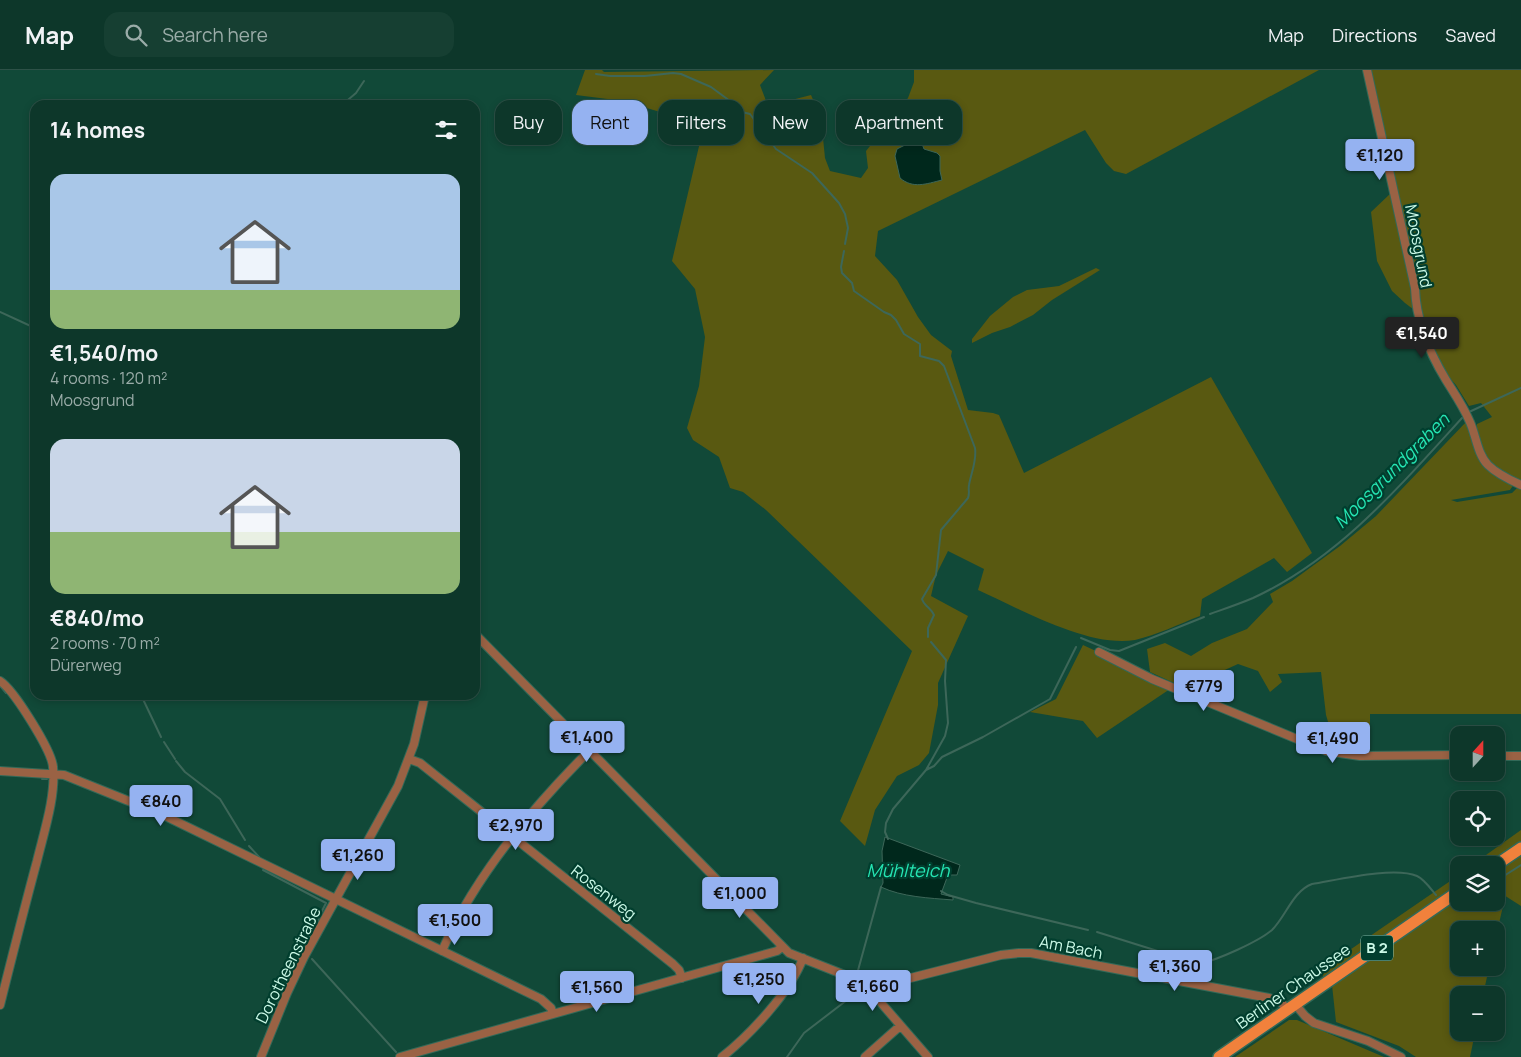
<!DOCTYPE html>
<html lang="en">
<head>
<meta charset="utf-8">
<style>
	body { margin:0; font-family:Manrope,sans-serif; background:#163f32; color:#f1f3f6; height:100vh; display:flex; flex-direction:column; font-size:19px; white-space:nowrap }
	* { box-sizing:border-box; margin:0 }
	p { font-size:16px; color:#9aaca8 }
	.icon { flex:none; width:28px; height:28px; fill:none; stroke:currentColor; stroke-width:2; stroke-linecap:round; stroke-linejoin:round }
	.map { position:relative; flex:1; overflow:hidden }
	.panel { position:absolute; left:30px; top:30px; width:450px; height:600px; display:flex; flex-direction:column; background:#0d372a; border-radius:15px; box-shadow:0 2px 8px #0003,0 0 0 1px #2d5147 }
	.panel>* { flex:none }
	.hud { position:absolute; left:495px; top:30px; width:475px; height:45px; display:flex; gap:10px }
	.needle { width:32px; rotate:21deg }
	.tools { position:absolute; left:1450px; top:656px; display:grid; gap:10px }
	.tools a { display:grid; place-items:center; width:55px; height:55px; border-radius:10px; background:#0d372a; box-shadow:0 2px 8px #0003,0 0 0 1px #2d5147; font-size:25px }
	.price { position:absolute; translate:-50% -42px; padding:0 11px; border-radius:5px; background:#95b2f1; color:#111; font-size:16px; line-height:32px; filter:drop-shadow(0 1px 2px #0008) }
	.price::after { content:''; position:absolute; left:50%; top:30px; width:15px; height:11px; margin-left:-8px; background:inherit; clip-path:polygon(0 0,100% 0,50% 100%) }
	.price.selected { background:#222; color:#fff }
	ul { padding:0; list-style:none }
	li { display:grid; align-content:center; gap:10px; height:265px; padding:0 20px }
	li span { display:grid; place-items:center; height:155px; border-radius:15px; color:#555 }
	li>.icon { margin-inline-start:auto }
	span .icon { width:90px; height:90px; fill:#fffc; stroke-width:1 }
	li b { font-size:21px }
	h2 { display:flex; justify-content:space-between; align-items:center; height:60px; padding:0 20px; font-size:21px }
	.chip { padding:0 18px; border-radius:15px; background:#0d372a; box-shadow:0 2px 8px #0003,0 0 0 1px #2d5147; font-size:18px; line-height:45px }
	.chip.selected { background:#95b2f1; color:#111 }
	header { display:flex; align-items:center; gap:30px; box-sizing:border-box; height:70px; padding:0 25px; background:#0d372a; border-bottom:1px solid #2d5147 }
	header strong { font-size:24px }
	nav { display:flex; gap:28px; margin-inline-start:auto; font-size:18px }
	.search { width:350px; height:45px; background:#163f32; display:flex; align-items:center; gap:12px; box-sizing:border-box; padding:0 18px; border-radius:15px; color:#9aaca8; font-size:19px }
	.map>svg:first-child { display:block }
</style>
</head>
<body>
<header>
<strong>Map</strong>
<div class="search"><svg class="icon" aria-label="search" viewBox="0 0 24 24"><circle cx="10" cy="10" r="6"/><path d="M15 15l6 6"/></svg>Search here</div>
<nav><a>Map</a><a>Directions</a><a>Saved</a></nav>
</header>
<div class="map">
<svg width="1521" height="987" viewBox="0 0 1521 987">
	<rect width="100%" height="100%" fill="#114938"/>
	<path fill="#595911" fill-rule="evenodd" d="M585,0H602L604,2L774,0L760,15L768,36L811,25L821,48L825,88L830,101L861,108L868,98L866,81L908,28L914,12V0H1319L1126,104L1114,101L1106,93L1085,60L878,161L875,186L897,210L918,247L931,265L952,281L951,286L968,340L993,343L999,345L1024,403L1211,307L1312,483L1287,502L1274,488L1202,529L1200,546C1179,554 1157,565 1135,570C1089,578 1020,539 978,520L984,499L948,481L936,505L931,526L968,546L938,613V635L929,683L919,695L897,706L875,740L865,776L840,751L912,581L766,440L743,422L730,418L719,387L693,370L687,358L699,316L705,267L695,219L672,191L704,55L623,31L576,25ZM906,75L937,83L940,86V101L898,79Z
		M1369,0H1521V413C1501,401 1488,396 1480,373C1479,366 1476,361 1477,354L1492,347L1481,333L1469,336L1456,315L1446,304L1427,267L1422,246L1405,233L1392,221L1377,191L1371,142L1391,123Z
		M1096,198L1100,200L1052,230L1033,245L1010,257L992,263L972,273V269L990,246L1013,227L1027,220L1059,216Z
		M1467,351L1477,380L1514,414L1510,420L1451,430L1457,432L1512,423L1519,416L1521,417V644H1370V684L1337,682L1326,645L1321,602L1278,604L1282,612L1270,622L1258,601L1238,594L1185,618L1150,602L1147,579L1165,573L1191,586L1212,573L1247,559L1273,532L1270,524L1292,511L1340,476L1376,446Z
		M1083,575L1173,617L1097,668L1083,651L1030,642L1056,629Z
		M1521,760V772L1487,795H1472Z
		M1521,785V836L1496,820V802Z
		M1459,805V814L1323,908L1322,899Z
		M1496,827L1504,832L1496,866V860H1459V898H1489L1483,925H1459V962L1475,963L1470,987H1416L1399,976L1336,952L1332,915L1459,828V832H1496Z
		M1289,950H1297L1384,987H1235Z"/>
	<path fill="#00281c" stroke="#3d6759" d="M917,69L921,71L924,79L937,83L940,86V101L942,110C926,114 913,119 900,108L895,86L897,79Z
		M885,767L960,795L957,805H948L941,824L953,827V830C929,828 902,827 881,817L883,813L882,781Z"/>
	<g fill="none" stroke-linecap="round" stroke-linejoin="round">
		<path stroke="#3d6759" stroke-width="2" d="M596,4L610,6H645L673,3L681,4L711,17L730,31L735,37L742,42L750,44L776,79L812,103L839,133L845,144L848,158L845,174
			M342,35L356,23L364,11
			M844,181L841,197L842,203L852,213L854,221L884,242L891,245L896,250L904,264L920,274V286L939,291L944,296L975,378C977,391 971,403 969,415C968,420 970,423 968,428L941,460L936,505L922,529C924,536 931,538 934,545L928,558V567
			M0,242L35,258
			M1469,342L1521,318
			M1210,544C1224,539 1239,534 1253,528C1338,489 1400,416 1462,348
			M1081,568L1110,580L1119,581L1204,547
			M0,616L6,623
			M141,625L161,667
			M164,672L175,689
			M176,691L185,702L220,729L245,770
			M926,700L934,696L942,687L983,667L1050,629L1076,577
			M42,709H47
			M888,769L885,762L886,753L893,739L926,700L945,666L948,653L945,611L946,590L931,572
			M249,776L260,788
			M263,800L326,833L306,873
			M1496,811L1521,795
			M941,821L948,825L976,833L1088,860
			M1452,836L1459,832
			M1097,862L1199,894C1217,890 1258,872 1272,860C1286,846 1293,821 1312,814C1337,810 1394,796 1417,806C1424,809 1431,819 1436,825
			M312,889L396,982
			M857,904L881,817
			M787,987L804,963L847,930L853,917"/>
		<g stroke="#326958" stroke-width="10">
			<path id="minor" d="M1367,0L1415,218C1416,251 1429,282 1446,310C1454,323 1463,336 1469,350C1476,364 1477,384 1488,395C1497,404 1510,410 1521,415
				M475,564L789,883L860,911L883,915L1001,885L1019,883H1031L1269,928L1281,932L1287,940
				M1099,582L1152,609L1326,681L1360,686L1459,685
				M0,611C14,620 52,681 53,697C56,726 44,762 37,791C24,839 12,887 0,935
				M1496,686H1521
				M409,689L420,693L673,894L679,900L682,908
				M0,701L64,705L161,744L541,929L551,938L553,944
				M442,881C474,807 533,737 590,680
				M877,915V924L882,934L928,987
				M1295,934L1305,946L1314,953L1368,971L1401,987
				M261,987L287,923L304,887L398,716L414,674L425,625
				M400,987L777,881L782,877
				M722,987C750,965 791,921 803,888
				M865,987L900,956"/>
		</g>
		<g stroke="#326958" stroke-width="14">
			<path id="primary" d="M1496,795L1521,778
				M1219,987L1459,821"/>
		</g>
		<use href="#minor" stroke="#9a6244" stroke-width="8"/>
		<use href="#primary" stroke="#f1813c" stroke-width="11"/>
	</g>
	<g text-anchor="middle" stroke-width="4.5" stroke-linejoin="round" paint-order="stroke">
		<rect fill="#013e2e" stroke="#8ec1b0" stroke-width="1" x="1361" y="865.5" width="32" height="25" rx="4"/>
		<g font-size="15" font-weight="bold" fill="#cbf9e7">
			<text x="1377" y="883">B 2</text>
		</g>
		<g font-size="16" fill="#cbf9e7" stroke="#013e2e">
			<text transform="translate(1419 176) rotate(79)" y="6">Moosgrund</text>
			<text transform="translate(604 822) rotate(38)" y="6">Rosenweg</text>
			<text transform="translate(1071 877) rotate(11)" y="6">Am Bach</text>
			<text transform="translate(288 895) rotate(-64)" y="6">Dorotheenstraße</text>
			<text transform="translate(1293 916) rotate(-35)" y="6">Berliner Chaussee</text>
		</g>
		<g font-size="18" font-style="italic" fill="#25e5b3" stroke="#013e2e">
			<text transform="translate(1392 401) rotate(-45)" y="6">Moosgrundgraben</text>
			<text x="908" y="807">Mühlteich</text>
		</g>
	</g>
</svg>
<div class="tools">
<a><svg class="needle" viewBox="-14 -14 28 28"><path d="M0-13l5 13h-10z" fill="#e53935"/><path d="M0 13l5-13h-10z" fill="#9aaca8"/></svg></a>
<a><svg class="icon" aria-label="locate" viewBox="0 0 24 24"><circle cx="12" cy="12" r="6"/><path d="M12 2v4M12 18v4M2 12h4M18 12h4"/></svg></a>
<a><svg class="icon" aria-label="layers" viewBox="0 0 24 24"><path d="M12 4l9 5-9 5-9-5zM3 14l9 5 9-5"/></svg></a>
<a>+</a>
<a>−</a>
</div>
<b class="price" style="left:1380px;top:111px">€1,120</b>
<b class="price selected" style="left:1422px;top:289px">€1,540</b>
<b class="price" style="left:1204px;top:642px">€779</b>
<b class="price" style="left:587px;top:693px">€1,400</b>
<b class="price" style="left:1333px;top:694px">€1,490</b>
<b class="price" style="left:161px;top:757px">€840</b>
<b class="price" style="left:516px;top:781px">€2,970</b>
<b class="price" style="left:358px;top:811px">€1,260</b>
<b class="price" style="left:740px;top:849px">€1,000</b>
<b class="price" style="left:455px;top:876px">€1,500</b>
<b class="price" style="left:1175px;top:922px">€1,360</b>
<b class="price" style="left:759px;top:935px">€1,250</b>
<b class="price" style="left:873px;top:942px">€1,660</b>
<b class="price" style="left:597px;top:943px">€1,560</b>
<div class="hud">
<a class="chip">Buy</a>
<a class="chip selected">Rent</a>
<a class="chip">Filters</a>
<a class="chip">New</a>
<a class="chip">Apartment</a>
</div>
<section class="panel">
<h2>14 homes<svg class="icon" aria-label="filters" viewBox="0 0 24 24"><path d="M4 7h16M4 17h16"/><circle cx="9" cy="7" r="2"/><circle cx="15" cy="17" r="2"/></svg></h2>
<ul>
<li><span style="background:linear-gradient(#a9c7e8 75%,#8fb573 0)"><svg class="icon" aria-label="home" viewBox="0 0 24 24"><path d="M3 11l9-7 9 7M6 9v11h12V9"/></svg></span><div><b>€1,540/mo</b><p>4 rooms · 120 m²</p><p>Moosgrund</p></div></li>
<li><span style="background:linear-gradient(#c9d6e8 60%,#8fb573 0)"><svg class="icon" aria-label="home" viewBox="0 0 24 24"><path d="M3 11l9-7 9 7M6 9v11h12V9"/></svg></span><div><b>€840/mo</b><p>2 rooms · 70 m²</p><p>Dürerweg</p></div></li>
</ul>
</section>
</div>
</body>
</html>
